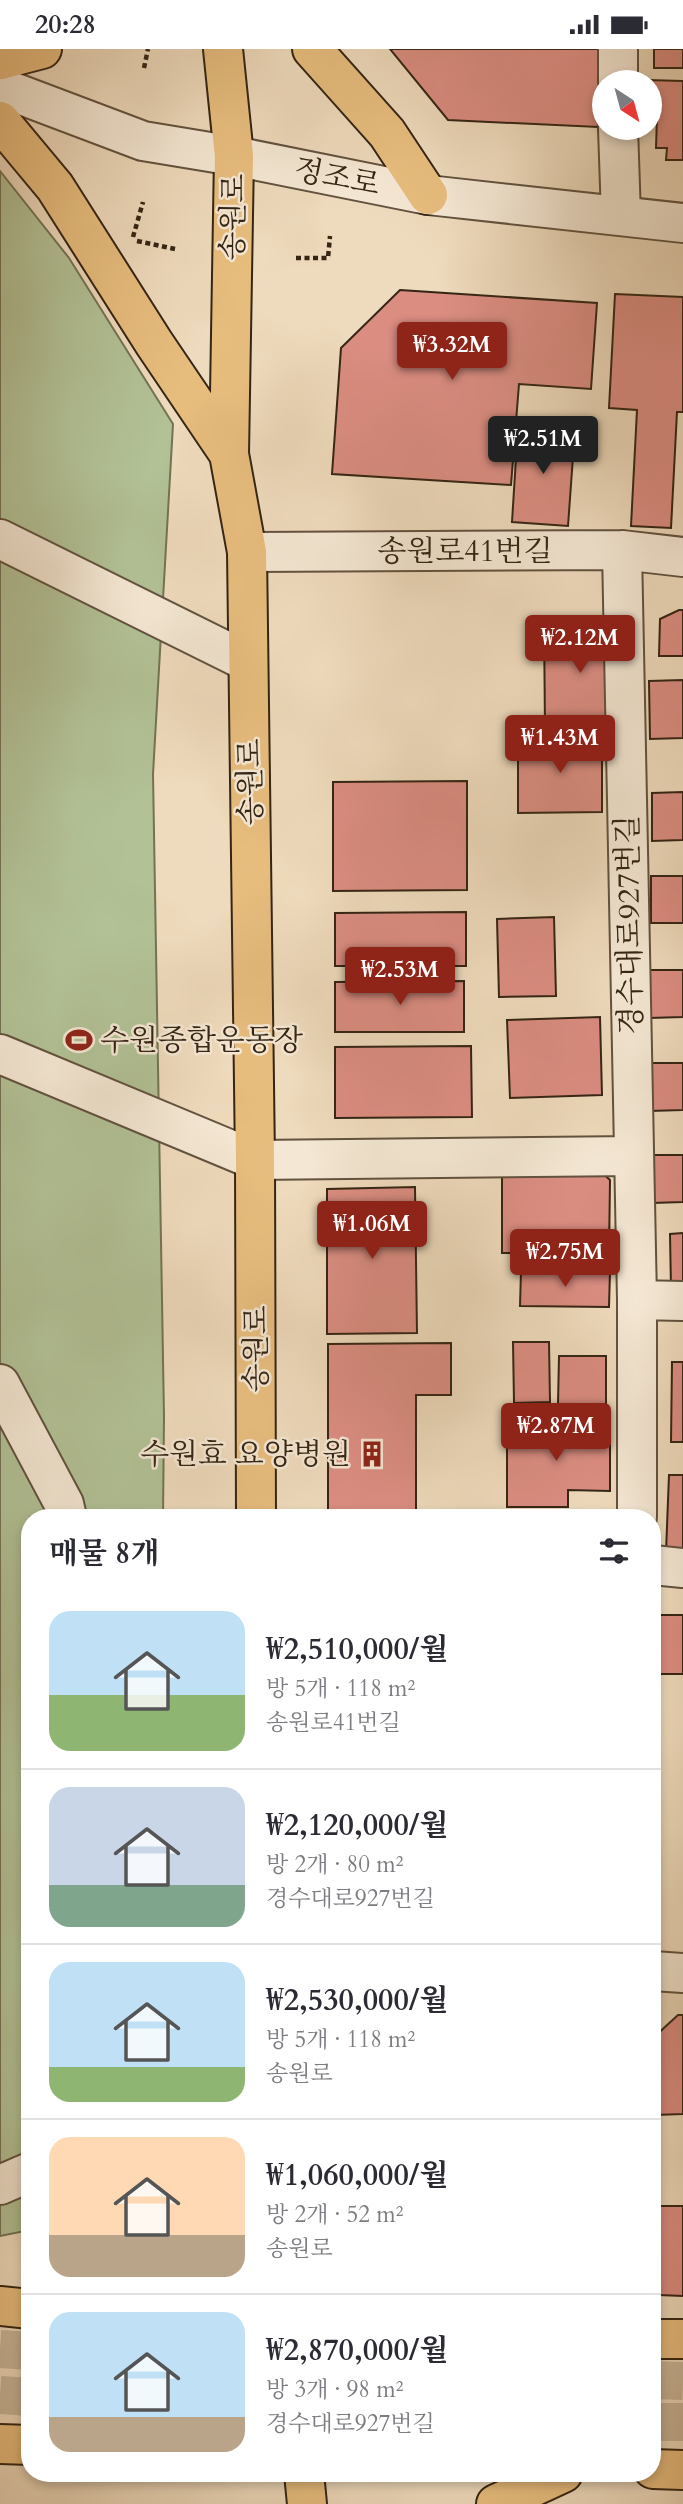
<!DOCTYPE html>
<html lang="ko">
<head>
<meta charset="utf-8">
<style>
	body { margin:0; font-family:Cardo,"Noto Serif KR",serif; background:#f2f2f3; color:#2b2b33; height:100vh; display:flex; flex-direction:column; font-size:26px; white-space:nowrap }
	* { box-sizing:border-box; margin:0 }
	p { font-size:23px; color:#7c7c81 }
	.icon { flex:none; width:38px; height:38px; fill:none; stroke:currentColor; stroke-width:2; stroke-linecap:round; stroke-linejoin:round }
	.map { position:relative; flex:1; overflow:hidden }
	.drawer { position:absolute; left:21px; top:1460px; width:640px; height:973px; display:flex; flex-direction:column; background:#fff; border-radius:28px; box-shadow:0 4px 10px #0003 }
	.drawer>* { flex:none }
	.needle { width:46px; rotate:144deg }
	.controls { position:absolute; left:592px; top:21px; display:grid; gap:14px }
	.controls a { display:grid; place-items:center; width:70px; height:70px; border-radius:50%; background:#fff; box-shadow:0 4px 10px #0003; font-size:35px }
	.price { position:absolute; translate:-50% -60px; padding:0 16px; border-radius:7px; background:#8f2418; color:#fff; font-size:23px; line-height:46px; filter:drop-shadow(0 2px 4px #0008) }
	.price::after { content:''; position:absolute; left:50%; top:42px; width:21px; height:16px; margin-left:-10px; background:inherit; clip-path:polygon(0 0,100% 0,50% 100%) }
	.price.selected { background:#222; color:#fff }
	ul { padding:0; list-style:none }
	li { display:flex; align-items:center; gap:21px; height:175px; padding:0 28px }
	li+li { border-top:2px solid #e1e1e2 }
	li span { display:grid; place-items:center; flex:none; width:196px; height:140px; border-radius:21px; color:#555 }
	li>.icon { margin-inline-start:auto }
	span .icon { width:84px; height:84px; fill:#fffc; stroke-width:1 }
	li b { font-size:30px }
	h2 { display:flex; justify-content:space-between; align-items:center; height:84px; padding:0 28px; font-size:30px }
	.status { display:flex; justify-content:space-between; align-items:center; height:49px; padding:0 35px; background:#fff; direction:ltr }
	.status svg { height:19px; fill:currentColor }
	.map>svg:first-child { display:block }
</style>
</head>
<body>
<div class="status"><b>20:28</b><svg viewBox="0 0 49 12"><path d="M0 12V9h3v3zM5 12V6h3v6zM10 12V3h3v9zM15 12V0h3v12zM26 1h20v11H26zM47 4h2v5h-2z"/></svg></div>
<div class="map">
<svg width="683" height="2455" viewBox="0 0 683 2455">
	<rect width="100%" height="100%" fill="#eedabc"/>
	<filter id="stains"><feTurbulence type="fractalNoise" baseFrequency=".00286" numOctaves="4"/><feColorMatrix values="0 0 0 0 .2 0 0 0 0 .09 0 0 0 0 .02 0 0 0 .5 -.17"/></filter>
	<radialGradient id="worn" r=".72"><stop offset=".6" stop-color="#630" stop-opacity="0"/><stop offset="1" stop-color="#630" stop-opacity=".3"/></radialGradient>
	<path fill="#b2c196" stroke="#737355" stroke-width="2" d="M0,122L69,209L173,375L153,725L164,1368L163,1468H30V2181L0,2187Z"/>
	<path fill="#db8d82" stroke="#342514" stroke-width="2" d="M390,0H602L598,78L448,71Z
		M654,0H683V19H654Z
		M647,31L683,32V111H666L667,99H656L657,67H649V33H647Z
		M400,241L597,254L591,340L519,335L511,436L332,425L341,299Z
		M615,245L683,248V363H677L671,479L631,477L637,361L609,359Z
		M518,377L575,380L568,477L512,473Z
		M679,561H683V607H659L660,570Z
		M614,573L615,678H545L544,574Z
		M683,631V689L650,690L649,632Z
		M518,689H602V763L518,764Z
		M467,732V841L333,842V733Z
		M683,743V791L652,792V744Z
		M651,827H683V874H651Z
		M466,863V917H335V864Z
		M554,868L556,947L499,948L497,870Z
		M648,921H683V968L649,969Z
		M464,932V983H335V933Z
		M600,968L602,1046L510,1049L507,971Z
		M471,997L472,1068L335,1069V998Z
		M649,1014H683V1061L650,1062Z
		M651,1106H683V1153L652,1154Z
		M502,1120H598L610,1131L609,1204H502Z
		M415,1138L417,1284L327,1285V1140Z
		M683,1184V1240H671L670,1185Z
		M521,1222H610L609,1258L520,1257Z
		M513,1293H549L550,1353L514,1354Z
		M451,1294V1346H416V1463H328V1295Z
		M559,1307H606V1356L558,1355Z
		M672,1313H683V1393H671Z
		M507,1375L610,1376V1442L568,1441V1458H507Z
		M669,1426H683V1504L666,1503Z
		M653,1566H683V1625H653Z
		M678,1966H683V2065L655,2066L653,1989Z
		M660,2157H683V2247L659,2246Z"/>
	<g fill="none" stroke-linecap="round" stroke-linejoin="round">
		<path stroke="#c9b69a" stroke-width="38" stroke-dasharray="38 19" stroke-linecap="butt" d="M0,2300L30,2302
			M653,2331L683,2332
			M0,2346L30,2348
			M653,2373H683"/>
		<g stroke="#62523e" stroke-width="42">
			<path id="minor" d="M618,0V33
				M0,38L143,92L234,107L428,146L683,174
				M618,79L621,167
				M0,490L248,613
				M622,501L637,1251V1468
				M247,503L622,501L683,508
				M0,1005L255,1111L634,1107
				M637,1251L683,1252
				M0,1335L64,1455L67,1468
				M653,1516L683,1519
				M653,1922L683,1924
				M0,2136L30,2123"/>
		</g>
		<g stroke="#342514" stroke-width="42">
			<path id="major" d="M223,0L234,107L229,405L247,503L255,1111L256,1468
				M312,0L387,84L428,146
				M0,11L42,0
				M0,72L55,138L154,294L229,405
				M0,2257L30,2260
				M653,2290H683
				M0,2395L30,2396
				M653,2420L683,2421
				M304,2424L307,2455
				M496,2455L563,2424"/>
		</g>
		<path stroke="#342514" stroke-width="4.5" stroke-dasharray="5 3.5" stroke-linecap="butt" d="M144,19L148,0
			M133,188L143,153
			M137,192L175,200
			M296,209H328L330,187"/>
		<use href="#minor" stroke="#f4e7d3" stroke-width="38"/>
		<use href="#major" stroke="#e7bd7e" stroke-width="38"/>
	</g>
	<defs>
		<g id="stadium-bare" transform="scale(2.1)"><path d="M0-5a6.5 5 0 1 0 0 10a6.5 5 0 1 0 0-10ZM-3.5-1.8h7v3.6h-7Z" fill="#8f2418" stroke="#f4e7d3" stroke-width="2.5" paint-order="stroke"/></g>
		<g id="building-bare" transform="scale(2.1)"><path d="M-4-6H4V6H1V3H-1V6H-4ZM-2.5-4.3h1.7v1.8h-1.7ZM.8-4.3h1.7v1.8H.8ZM-2.5-1h1.7V.8h-1.7ZM.8-1h1.7V.8H.8Z" fill="#8f2418" stroke="#f4e7d3" stroke-width="2.5" paint-order="stroke"/></g>
	</defs>
	<g fill-rule="evenodd">
		<use href="#stadium-bare" x="79" y="991"/>
		<use href="#building-bare" x="372" y="1405"/>
	</g>
	<g text-anchor="middle" stroke-width="5" stroke-linejoin="round" paint-order="stroke">
		<g font-size="30" fill="#342514" stroke="#f4e7d3">
			<text transform="translate(337 128) rotate(11)" y="10">정조로</text>
			<text transform="translate(233 168) rotate(-89)" y="10">송원로</text>
			<text x="465" y="512">송원로41번길</text>
			<text transform="translate(250 733) rotate(-91)" y="10">송원로</text>
			<text transform="translate(629 876) rotate(-91)" y="10">경수대로927번길</text>
			<text transform="translate(256 1300) rotate(-90)" y="10">송원로</text>
		</g>
		<g font-size="30" fill="#342514" stroke="#f4e7d3" text-anchor="start">
			<text x="100" y="1001">수원종합운동장</text>
			<text x="351" y="1415" text-anchor="end">수원효 요양병원</text>
		</g>
	</g>
	<rect width="100%" height="100%" filter="url(#stains)"/>
	<rect width="100%" height="100%" fill="url(#worn)"/>
</svg>
<div class="controls">
<a><svg class="needle" viewBox="-14 -14 28 28"><path d="M0-13l5 13h-10z" fill="#e53935"/><path d="M0 13l5-13h-10z" fill="#7c7c81"/></svg></a>
</div>
<b class="price" style="left:452px;top:333px">₩3.32M</b>
<b class="price selected" style="left:543px;top:427px">₩2.51M</b>
<b class="price" style="left:580px;top:626px">₩2.12M</b>
<b class="price" style="left:560px;top:726px">₩1.43M</b>
<b class="price" style="left:400px;top:958px">₩2.53M</b>
<b class="price" style="left:372px;top:1212px">₩1.06M</b>
<b class="price" style="left:565px;top:1240px">₩2.75M</b>
<b class="price" style="left:556px;top:1414px">₩2.87M</b>
<section class="drawer">
<h2>매물 8개<svg class="icon" aria-label="filters" viewBox="0 0 24 24"><path d="M4 7h16M4 17h16"/><circle cx="9" cy="7" r="2"/><circle cx="15" cy="17" r="2"/></svg></h2>
<ul>
<li><span style="background:linear-gradient(#bfe0f5 60%,#8fb573 0)"><svg class="icon" aria-label="home" viewBox="0 0 24 24"><path d="M3 11l9-7 9 7M6 9v11h12V9"/></svg></span><div><b>₩2,510,000/월</b><p>방 5개 · 118 m²</p><p>송원로41번길</p></div></li>
<li><span style="background:linear-gradient(#c9d6e8 70%,#7fa58c 0)"><svg class="icon" aria-label="home" viewBox="0 0 24 24"><path d="M3 11l9-7 9 7M6 9v11h12V9"/></svg></span><div><b>₩2,120,000/월</b><p>방 2개 · 80 m²</p><p>경수대로927번길</p></div></li>
<li><span style="background:linear-gradient(#bfe0f5 75%,#8fb573 0)"><svg class="icon" aria-label="home" viewBox="0 0 24 24"><path d="M3 11l9-7 9 7M6 9v11h12V9"/></svg></span><div><b>₩2,530,000/월</b><p>방 5개 · 118 m²</p><p>송원로</p></div></li>
<li><span style="background:linear-gradient(#ffd9b3 70%,#b9a48a 0)"><svg class="icon" aria-label="home" viewBox="0 0 24 24"><path d="M3 11l9-7 9 7M6 9v11h12V9"/></svg></span><div><b>₩1,060,000/월</b><p>방 2개 · 52 m²</p><p>송원로</p></div></li>
<li><span style="background:linear-gradient(#bfe0f5 75%,#b9a48a 0)"><svg class="icon" aria-label="home" viewBox="0 0 24 24"><path d="M3 11l9-7 9 7M6 9v11h12V9"/></svg></span><div><b>₩2,870,000/월</b><p>방 3개 · 98 m²</p><p>경수대로927번길</p></div></li>
</ul>
</section>
</div>
</body>
</html>
